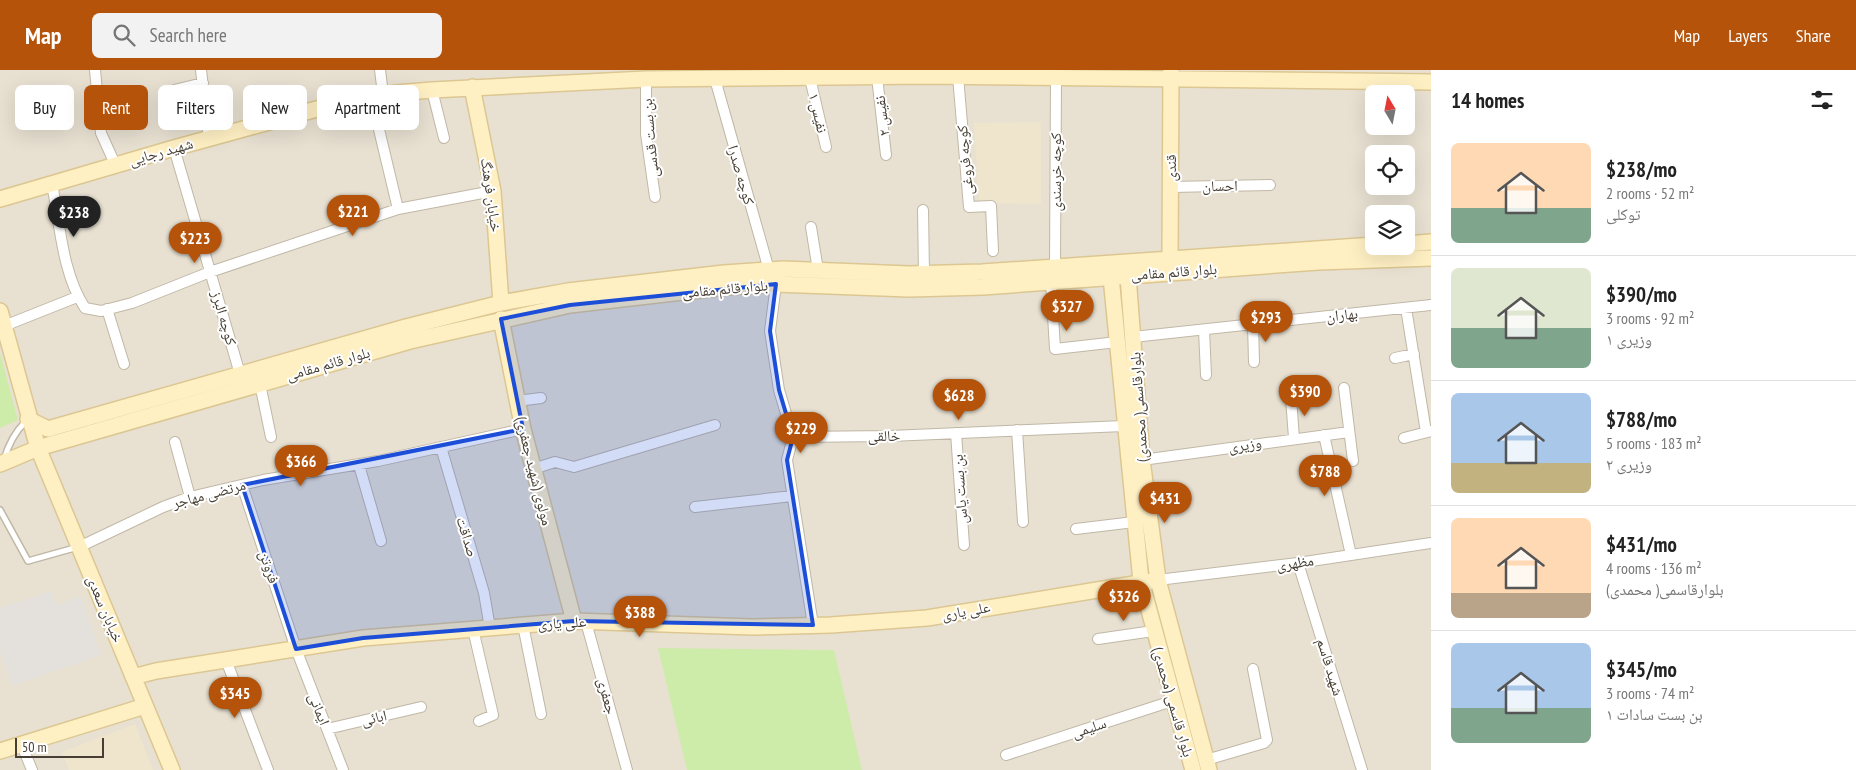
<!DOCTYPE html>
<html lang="en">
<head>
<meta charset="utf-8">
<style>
	body { margin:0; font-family:"PT Sans Narrow","Noto Naskh Arabic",sans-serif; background:#f2f2f2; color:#222; height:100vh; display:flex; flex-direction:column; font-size:19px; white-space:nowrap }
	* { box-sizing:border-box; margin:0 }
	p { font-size:16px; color:#767676 }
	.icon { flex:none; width:28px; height:28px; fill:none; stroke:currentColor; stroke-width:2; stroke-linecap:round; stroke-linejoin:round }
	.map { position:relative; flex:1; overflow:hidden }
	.details { display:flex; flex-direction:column; background:#fff; width:425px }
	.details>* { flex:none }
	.guide { position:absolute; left:15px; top:15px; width:475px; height:45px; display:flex; gap:10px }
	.needle { width:32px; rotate:350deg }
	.fabs { position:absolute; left:1365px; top:15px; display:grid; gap:10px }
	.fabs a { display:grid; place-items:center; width:50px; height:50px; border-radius:8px; background:#fff; box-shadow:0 5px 20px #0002; font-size:25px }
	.scale { position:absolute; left:15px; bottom:12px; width:89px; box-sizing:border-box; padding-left:5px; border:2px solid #473f34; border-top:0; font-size:14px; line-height:18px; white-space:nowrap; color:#473f34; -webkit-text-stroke:4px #fff; paint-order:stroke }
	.price { position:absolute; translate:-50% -42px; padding:0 11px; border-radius:18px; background:#b45309; color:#fff; font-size:16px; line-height:32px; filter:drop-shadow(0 1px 2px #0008) }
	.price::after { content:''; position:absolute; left:50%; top:30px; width:15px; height:11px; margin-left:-8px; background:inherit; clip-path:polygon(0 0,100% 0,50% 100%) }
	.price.active { background:#222; color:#fff }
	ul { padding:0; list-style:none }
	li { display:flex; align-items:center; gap:15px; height:125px; padding:0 20px }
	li+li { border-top:1px solid #e0e0e0 }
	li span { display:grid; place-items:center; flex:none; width:140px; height:100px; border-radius:8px; color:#555 }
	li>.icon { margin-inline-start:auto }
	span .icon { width:60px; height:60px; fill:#fffc; stroke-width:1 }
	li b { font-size:21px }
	h2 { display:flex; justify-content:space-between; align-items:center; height:60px; padding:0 20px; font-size:21px }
	.tag { padding:0 18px; border-radius:8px; background:#fff; box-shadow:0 5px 20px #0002; font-size:18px; line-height:45px }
	.tag.active { background:#b45309; color:#fff }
	header { display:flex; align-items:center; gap:30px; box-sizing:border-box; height:70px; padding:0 25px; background:#b45309; color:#fff }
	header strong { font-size:24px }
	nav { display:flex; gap:28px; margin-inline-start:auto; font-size:18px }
	.search { width:350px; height:45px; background:#f2f2f2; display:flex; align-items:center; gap:12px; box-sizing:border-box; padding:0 18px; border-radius:8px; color:#767676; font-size:19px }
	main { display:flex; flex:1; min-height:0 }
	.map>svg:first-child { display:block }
</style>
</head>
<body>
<header>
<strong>Map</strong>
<div class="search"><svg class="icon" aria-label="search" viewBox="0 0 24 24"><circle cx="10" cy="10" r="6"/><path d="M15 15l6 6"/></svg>Search here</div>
<nav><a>Map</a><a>Layers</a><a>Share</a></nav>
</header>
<main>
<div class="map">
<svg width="1431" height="700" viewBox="0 0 1431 700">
	<rect width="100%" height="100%" fill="#f4efe5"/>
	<path fill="#e8e1d2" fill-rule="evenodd" d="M0,0H1431V700H0ZM1374,24H1406V56H1374ZM1374,84H1406V116H1374ZM1374,144H1406V176H1374Z"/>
	<path fill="#efe5cd" d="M1041,52V134L979,133L974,53Z
		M135,654L153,700H69L62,682Z"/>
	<path fill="#ceeca9" d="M0,283L18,350L0,358Z
		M658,578L834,580L862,700H687Z"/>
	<path fill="#e4e1dd" d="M51,521L56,535L81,526L101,585L12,616L0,581V538Z"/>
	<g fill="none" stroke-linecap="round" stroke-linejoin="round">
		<g stroke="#c0b7a6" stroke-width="8">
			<path id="lane" d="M4,390C8,375 15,362 26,351
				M0,440L28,491L78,477"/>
		</g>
		<g stroke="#c0b7a6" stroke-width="12">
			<path id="street" d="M95,0L101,63L115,94
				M201,0L209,68
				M380,0L383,24
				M958,6L969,137L991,136L993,181
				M877,7L886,85
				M810,8L826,77
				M646,9V64L655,127
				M715,9L769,200
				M174,20L203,13
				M432,20L444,68
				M371,26L398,139
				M174,78L240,304
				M52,114C60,154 62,203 85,238L101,241L132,233L210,202L398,139L493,121
				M1171,117L1270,115
				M923,140L924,203
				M811,157L818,200
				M1055,197L1056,8
				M1051,212L1055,279L1117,272
				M776,214L770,261L779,320L793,367L787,390L813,555
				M1406,238L1426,362
				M107,239L124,294
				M1253,254L1254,292
				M4,256L77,227
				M1204,260L1206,305
				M1133,267L1431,235
				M1395,288L1414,284
				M260,314L271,367
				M1344,318L1353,391
				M1291,328L1294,368
				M517,331L541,328
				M1017,360L1023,452
				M956,363L964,475
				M1324,365L1351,485
				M793,367L890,366L1124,356
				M1404,368L1431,361
				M175,372L190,427
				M441,377L484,523L490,558
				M1142,390L1349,362
				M359,395L381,471
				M533,399L555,392L574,397L715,355
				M242,415L296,579L343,700
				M695,437L792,426
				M1076,459L1134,452
				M79,477L163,437L190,427L263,410L378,391L523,359
				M1298,493L1362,700
				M1158,510L1298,493L1431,473
				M586,552L627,700
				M523,555L541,644
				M473,559L493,645L479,651
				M1098,569L1153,561
				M226,590L268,700
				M327,659L421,637
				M21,673L32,700
				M1006,685L1172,631
				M1206,690L1264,673L1267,670L1253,599"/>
		</g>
		<g stroke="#dcc792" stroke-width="18">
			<path id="secondary" d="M472,17L493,121L501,233
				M0,129L174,78L346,31L396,23L432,20L646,9L924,6L1431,12
				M1406,174L1431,172
				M1170,188L1171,0
				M1128,206L1142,390L1158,510L1209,700
				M1111,207L1141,511L1193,700
				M0,241L38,378L172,700
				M501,249L523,359L574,551
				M28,349L48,359L406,257L501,233L568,221L724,203L783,199L909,204L982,202L1374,175
				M0,394L38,378L410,271L570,235L726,217L776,214L909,219L983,217L1318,192L1431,188
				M133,607L156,601L363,568L574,551L753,557L831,555L927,548L1158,510
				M0,681L145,636"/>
		</g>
		<use href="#lane" stroke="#fff" stroke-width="5"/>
		<use href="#street" stroke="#fff" stroke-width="10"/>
		<use href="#secondary" stroke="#fff0c4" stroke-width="15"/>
	</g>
	<path fill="#1d4ed8" fill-opacity="0.2" stroke="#1d4ed8" stroke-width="4" stroke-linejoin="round" d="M776,214L770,261L779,320L793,367L787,390L813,555L574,551L363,568L296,579L242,415L523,359L501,249L570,235Z"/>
	<g text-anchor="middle" stroke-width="4" stroke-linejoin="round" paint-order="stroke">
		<g font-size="15" fill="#473f34" stroke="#fff">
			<text transform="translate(818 43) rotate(77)" y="5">نفیس ‍۱</text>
			<text transform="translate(882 46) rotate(-97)" y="5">نفیس ۲</text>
			<text transform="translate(650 68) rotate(-95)" y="5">بن بست قدسی</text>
			<text transform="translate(161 82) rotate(-16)" y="5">شهید رجایی</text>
			<text transform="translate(965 90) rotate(-95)" y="5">کوچه فروغی</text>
			<text transform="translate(1171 98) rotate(-90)" y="5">قندی</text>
			<text transform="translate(1056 102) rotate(-90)" y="5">کوچه خرسندی</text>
			<text transform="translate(741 105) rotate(74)" y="5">کوچه صدرا</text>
			<text transform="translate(1220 116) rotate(-1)" y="5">احسان</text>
			<text transform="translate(491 125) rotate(82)" y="5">خیابان فرهنگ</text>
			<text transform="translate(1174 202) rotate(-4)" y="5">بلوار قائم مقامی</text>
			<text transform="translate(725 219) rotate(-5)" y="5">بلوار قائم مقامی</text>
			<text transform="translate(1342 245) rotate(-6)" y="5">بهاران</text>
			<text transform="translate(224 248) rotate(74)" y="5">کوچه البرز</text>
			<text transform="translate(328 294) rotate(-16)" y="5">بلوار قائم مقامی</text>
			<text transform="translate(1139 337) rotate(-94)" y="5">بلوارقاسمی( محمدی)</text>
			<text transform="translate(884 366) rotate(-1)" y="5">خالقی</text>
			<text transform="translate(1245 375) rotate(-8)" y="5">وزیری</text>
			<text transform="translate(534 401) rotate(76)" y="5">مولوی (شهید جعفری)</text>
			<text transform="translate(960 419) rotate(-94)" y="5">بن بست یاس</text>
			<text transform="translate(209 424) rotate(-15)" y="5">مرتضی مهاجر</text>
			<text transform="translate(467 467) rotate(73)" y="5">صداقت</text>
			<text transform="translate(1295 493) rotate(-8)" y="5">مظهری</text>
			<text transform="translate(269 497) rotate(72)" y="5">فروتن</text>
			<text transform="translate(105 539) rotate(67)" y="5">خیابان سعدی</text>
			<text transform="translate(966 541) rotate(-10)" y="5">علی یاری</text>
			<text transform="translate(562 553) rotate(-3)" y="5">علی یاری</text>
			<text transform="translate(1330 597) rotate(73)" y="5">شهید قاسم</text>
			<text transform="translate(607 626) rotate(75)" y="5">جعفری</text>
			<text transform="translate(1173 632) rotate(74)" y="5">بلوار قاسمی (محمدی)</text>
			<text transform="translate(319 639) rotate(68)" y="5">ایمانی</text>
			<text transform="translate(374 648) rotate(-13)" y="5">ابائی</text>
			<text transform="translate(1089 658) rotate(-18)" y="5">سلیمی</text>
		</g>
	</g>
</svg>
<div class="fabs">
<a><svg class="needle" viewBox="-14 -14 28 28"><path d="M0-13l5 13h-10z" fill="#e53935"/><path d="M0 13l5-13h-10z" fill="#767676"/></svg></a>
<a><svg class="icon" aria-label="locate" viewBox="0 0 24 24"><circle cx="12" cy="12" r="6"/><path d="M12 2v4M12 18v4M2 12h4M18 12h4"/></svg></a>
<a><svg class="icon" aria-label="layers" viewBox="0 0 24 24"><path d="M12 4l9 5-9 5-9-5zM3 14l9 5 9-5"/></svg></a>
</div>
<div class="scale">50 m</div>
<b class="price" style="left:353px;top:167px">$221</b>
<b class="price active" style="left:74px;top:168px">$238</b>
<b class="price" style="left:195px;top:194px">$223</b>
<b class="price" style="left:1067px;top:262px">$327</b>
<b class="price" style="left:1266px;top:273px">$293</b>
<b class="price" style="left:1305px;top:347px">$390</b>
<b class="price" style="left:959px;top:351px">$628</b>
<b class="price" style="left:801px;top:384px">$229</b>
<b class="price" style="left:301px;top:417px">$366</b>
<b class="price" style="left:1325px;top:427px">$788</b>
<b class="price" style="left:1165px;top:454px">$431</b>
<b class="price" style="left:1124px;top:552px">$326</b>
<b class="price" style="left:640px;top:568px">$388</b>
<b class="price" style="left:235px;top:649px">$345</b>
<div class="guide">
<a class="tag">Buy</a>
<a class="tag active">Rent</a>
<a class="tag">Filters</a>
<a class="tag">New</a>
<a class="tag">Apartment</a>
</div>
</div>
<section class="details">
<h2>14 homes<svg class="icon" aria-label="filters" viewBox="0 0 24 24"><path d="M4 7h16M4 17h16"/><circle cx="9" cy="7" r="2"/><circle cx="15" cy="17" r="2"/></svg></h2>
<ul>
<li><span style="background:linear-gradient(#ffd9b3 65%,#7fa58c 0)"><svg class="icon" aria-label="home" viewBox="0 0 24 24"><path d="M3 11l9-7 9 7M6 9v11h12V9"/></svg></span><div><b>$238/mo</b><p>2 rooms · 52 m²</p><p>توکلی</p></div></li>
<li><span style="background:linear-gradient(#dfe7d0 60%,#7fa58c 0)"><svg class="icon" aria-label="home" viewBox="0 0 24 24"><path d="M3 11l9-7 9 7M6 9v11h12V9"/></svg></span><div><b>$390/mo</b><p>3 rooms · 92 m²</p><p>وزیری ۱</p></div></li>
<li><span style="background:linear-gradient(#a9c7e8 70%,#c2b280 0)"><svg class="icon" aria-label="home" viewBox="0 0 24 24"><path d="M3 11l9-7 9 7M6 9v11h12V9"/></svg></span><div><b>$788/mo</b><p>5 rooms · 183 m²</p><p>وزیری ۲</p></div></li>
<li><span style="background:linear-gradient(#ffd9b3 75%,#b9a48a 0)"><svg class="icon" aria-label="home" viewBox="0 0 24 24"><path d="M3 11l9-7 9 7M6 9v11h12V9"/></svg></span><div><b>$431/mo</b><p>4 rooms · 136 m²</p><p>بلوارقاسمی( محمدی)</p></div></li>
<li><span style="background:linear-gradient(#a9c7e8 65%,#7fa58c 0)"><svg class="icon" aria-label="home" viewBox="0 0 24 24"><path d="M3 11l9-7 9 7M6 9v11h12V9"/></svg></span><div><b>$345/mo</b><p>3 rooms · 74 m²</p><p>بن بست سادات ۱</p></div></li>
</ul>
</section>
</main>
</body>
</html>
